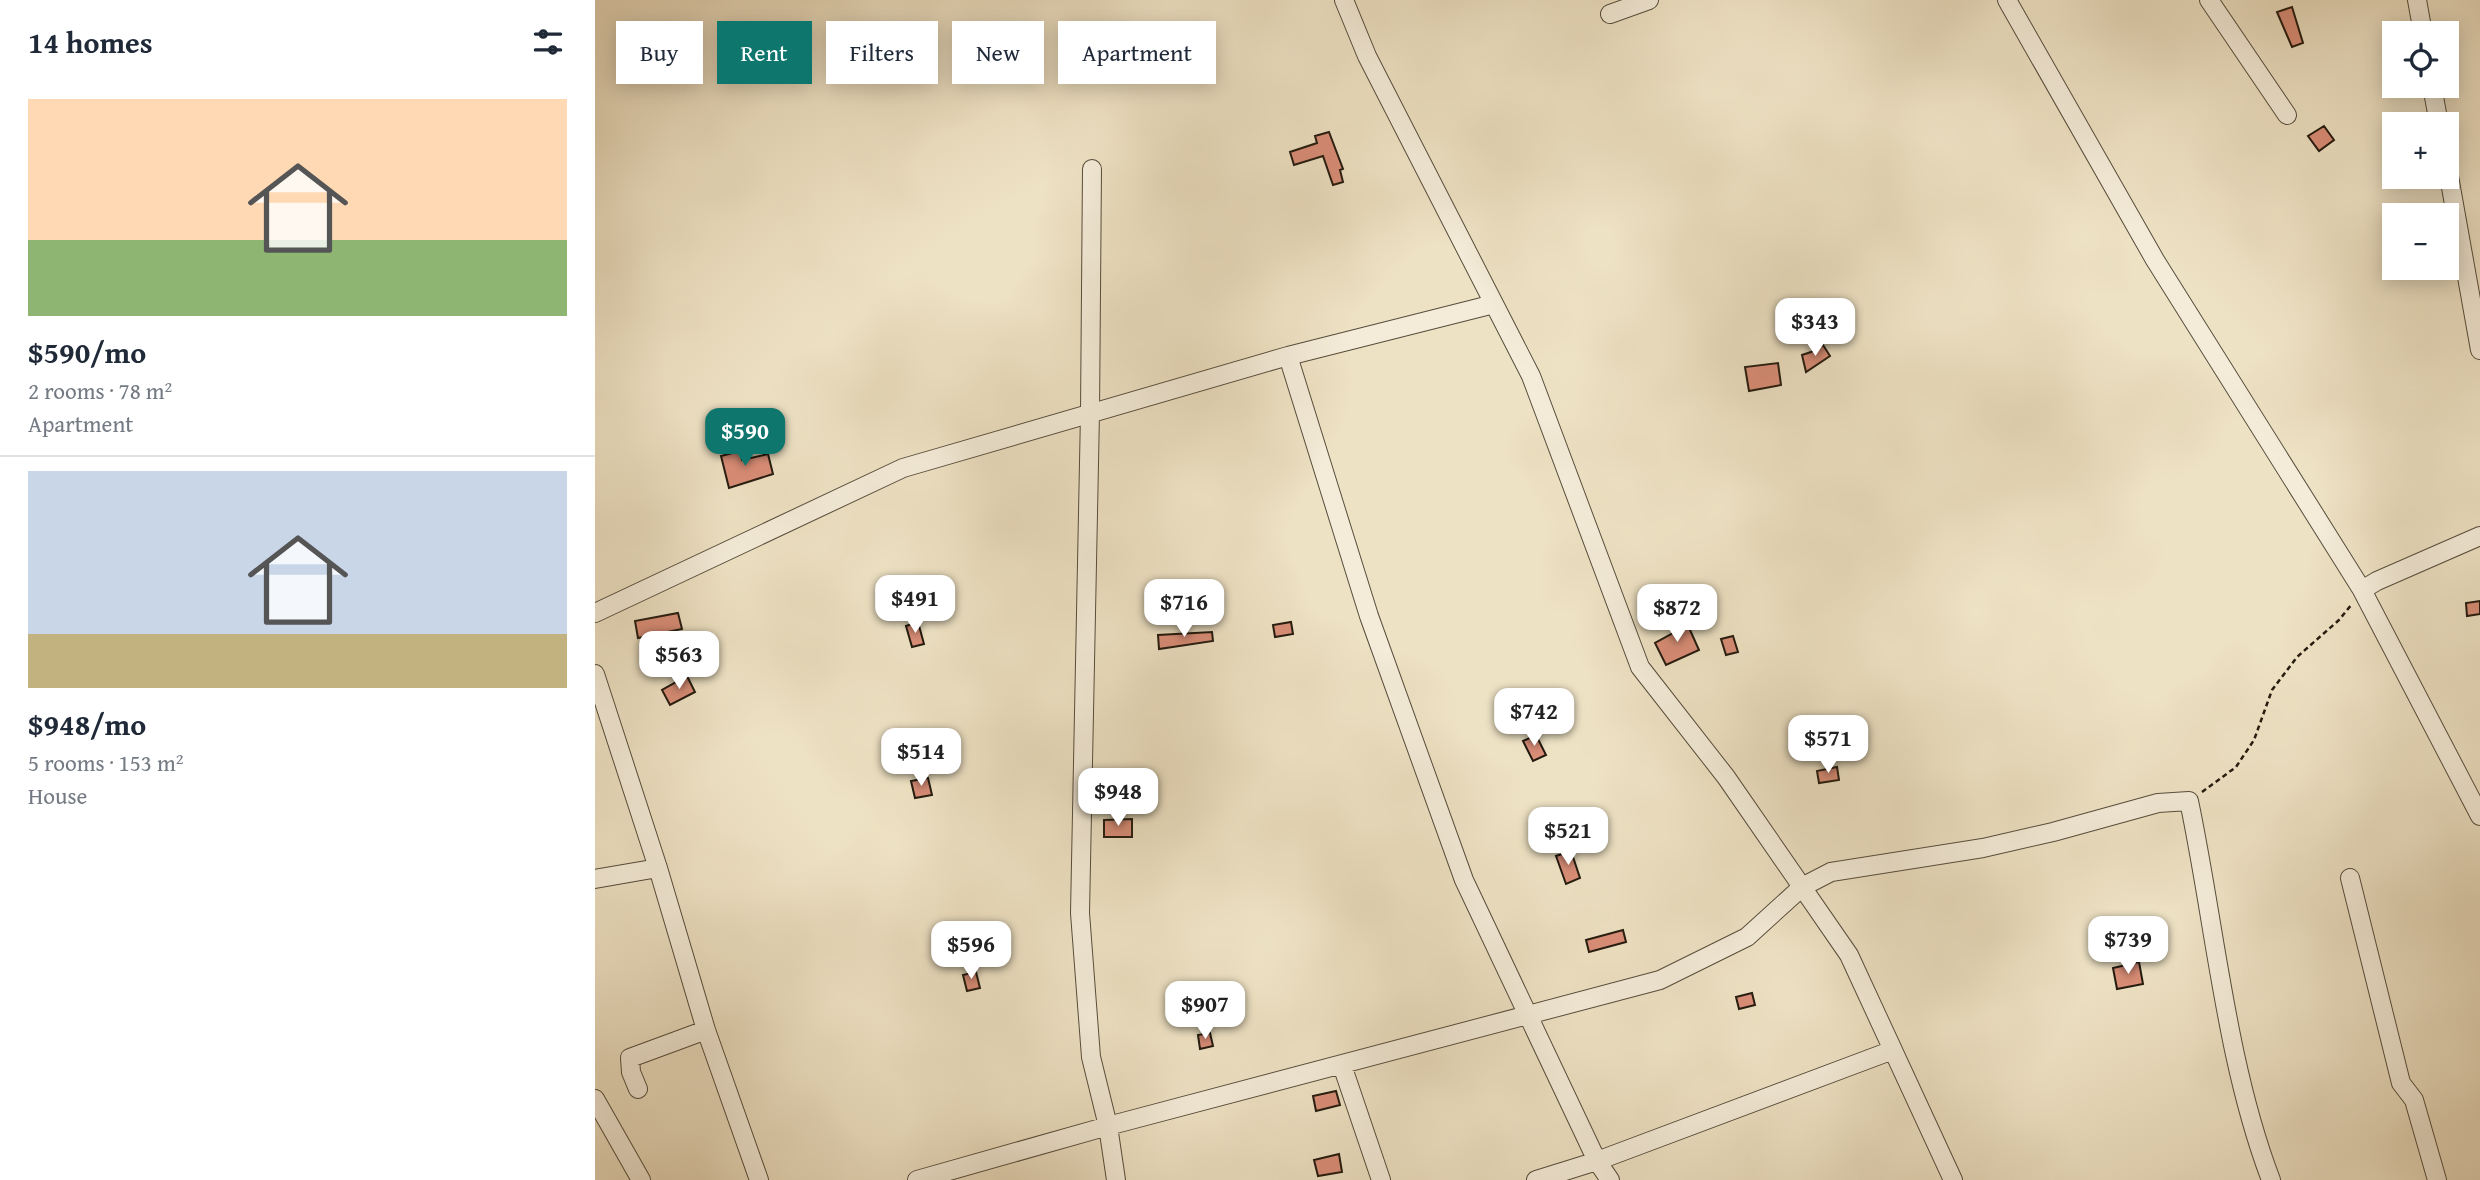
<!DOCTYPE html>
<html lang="en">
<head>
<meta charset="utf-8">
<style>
	body { margin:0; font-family:"Gentium Book Plus",serif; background:#f6f6f7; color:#1f2937; height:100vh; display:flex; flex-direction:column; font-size:26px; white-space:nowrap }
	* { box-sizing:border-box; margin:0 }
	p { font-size:23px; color:#747a83 }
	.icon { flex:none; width:38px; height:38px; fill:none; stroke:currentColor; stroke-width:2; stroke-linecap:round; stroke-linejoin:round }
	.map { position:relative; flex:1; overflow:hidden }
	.panel { display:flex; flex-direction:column; background:#fff; width:595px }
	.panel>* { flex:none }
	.banner { position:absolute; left:21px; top:21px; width:665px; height:63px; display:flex; gap:14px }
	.controls { position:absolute; left:1787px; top:21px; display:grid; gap:14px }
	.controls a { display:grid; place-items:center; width:77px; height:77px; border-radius:0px; background:#fff; box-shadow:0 4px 18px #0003; font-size:35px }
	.price { position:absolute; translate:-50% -60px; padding:0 16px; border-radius:14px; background:#fff; color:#222; font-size:23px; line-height:46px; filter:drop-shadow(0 2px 4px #0008) }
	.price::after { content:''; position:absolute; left:50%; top:42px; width:21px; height:16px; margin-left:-10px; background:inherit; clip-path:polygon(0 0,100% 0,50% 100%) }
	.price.on { background:#0f766e; color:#fff }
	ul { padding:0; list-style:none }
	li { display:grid; align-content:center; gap:14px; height:371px; padding:0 28px }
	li+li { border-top:2px solid #e0e1e3 }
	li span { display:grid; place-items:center; height:217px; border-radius:0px; color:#555 }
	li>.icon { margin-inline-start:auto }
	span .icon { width:126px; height:126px; fill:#fffc; stroke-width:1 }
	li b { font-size:30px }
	h2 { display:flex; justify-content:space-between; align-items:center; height:84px; padding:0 28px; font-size:30px }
	.chip { padding:0 24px; border-radius:0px; background:#fff; box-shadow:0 4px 18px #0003; font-size:24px; line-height:63px }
	.chip.on { background:#0f766e; color:#fff }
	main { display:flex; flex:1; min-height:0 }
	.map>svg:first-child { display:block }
</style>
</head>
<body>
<main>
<section class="panel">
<h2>14 homes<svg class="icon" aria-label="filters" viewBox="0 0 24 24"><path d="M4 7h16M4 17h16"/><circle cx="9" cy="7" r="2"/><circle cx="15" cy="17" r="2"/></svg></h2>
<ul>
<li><span style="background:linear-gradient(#ffd9b3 65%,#8fb573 0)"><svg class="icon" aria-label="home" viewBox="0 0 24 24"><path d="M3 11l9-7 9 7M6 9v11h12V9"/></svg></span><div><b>$590/mo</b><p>2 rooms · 78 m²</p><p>Apartment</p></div></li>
<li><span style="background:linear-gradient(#c9d6e8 75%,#c2b280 0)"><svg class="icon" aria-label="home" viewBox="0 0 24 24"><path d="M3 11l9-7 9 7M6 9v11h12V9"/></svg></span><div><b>$948/mo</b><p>5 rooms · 153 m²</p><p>House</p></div></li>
</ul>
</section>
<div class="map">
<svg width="1885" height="1180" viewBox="0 0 1885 1180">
	<rect width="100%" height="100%" fill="#eee2c4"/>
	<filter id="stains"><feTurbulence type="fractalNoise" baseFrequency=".00286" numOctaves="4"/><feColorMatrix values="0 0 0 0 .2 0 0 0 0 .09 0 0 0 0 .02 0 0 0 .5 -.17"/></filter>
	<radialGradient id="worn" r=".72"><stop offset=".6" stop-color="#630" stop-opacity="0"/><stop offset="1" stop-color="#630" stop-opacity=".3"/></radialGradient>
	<path fill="#da8e78" stroke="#241b0f" stroke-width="2" d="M1697,7L1708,43L1697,47L1682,12Z
		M1729,126L1739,140L1724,151L1713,136Z
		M734,132L748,169L745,170L748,182L738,185L728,156L699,165L695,152L722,143L720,136Z
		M1228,345L1235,356L1211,372L1207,355L1216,352Z
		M1183,363L1186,385L1154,391L1150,367Z
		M145,451L147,460L173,454L178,474L134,488L126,456Z
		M1885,601V614L1872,616L1871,603Z
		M83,613L87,629L43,638L40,621Z
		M1091,621L1104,650L1071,665L1060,643L1078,633L1076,627Z
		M323,622L329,644L317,647L311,626Z
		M696,622L698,634L680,637L678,625Z
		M617,632L618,641L564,649L563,635Z
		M1138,636L1143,652L1131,655L1126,639Z
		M92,676L100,692L75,705L67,690Z
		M941,735L951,755L938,761L928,741Z
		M1242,767L1244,780L1224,783L1222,771Z
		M333,778L337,795L320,798L316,781Z
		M537,819V837H509V820Z
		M976,851L985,878L971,884L961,856Z
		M1028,930L1031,942L994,952L991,940Z
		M1544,962L1548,984L1522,989L1518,968Z
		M381,972L385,988L372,991L368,975Z
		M1157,993L1160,1005L1144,1009L1141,997Z
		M615,1033L618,1046L605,1049L603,1035Z
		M741,1091L745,1105L721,1111L718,1096Z
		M744,1154L747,1172L723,1176L719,1160Z"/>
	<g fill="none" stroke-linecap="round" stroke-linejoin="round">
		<g stroke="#564d3c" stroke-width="20">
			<path id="minor" d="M749,0L772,56L936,376L1045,667L1131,777L1254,955L1358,1180
				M1412,0L1560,260L1767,590L1885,816
				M1614,0L1692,115
				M1822,0L1828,33
				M1015,14L1054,0
				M1837,86L1844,124
				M1852,165L1885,350
				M497,169L495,413L485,913L496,1057L513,1126L521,1180
				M693,356L774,616L869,880L1002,1161L1015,1180
				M1767,590L1782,581L1885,536
				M0,613L308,468L693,356L899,304
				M0,674L63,868L111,1030L164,1180
				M1755,878L1806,1083L1819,1100L1842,1180
				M0,879L63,868
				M747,1065L786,1180
				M43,1089L36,1072L35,1058L111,1030
				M0,1099L46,1180
				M322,1180L513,1126L1065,980L1152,937L1207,887L1236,872L1388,848L1458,832L1563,803L1594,801C1620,925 1631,1062 1676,1180
				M941,1180L1002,1161L1298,1050"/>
		</g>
		<path stroke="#241b0f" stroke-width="2.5" stroke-dasharray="5 3.5" stroke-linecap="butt" d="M1607,792L1641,767L1659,740L1677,690L1702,657L1744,620L1757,604"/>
		<use href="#minor" stroke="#f4ecd9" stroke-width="18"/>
	</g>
	<rect width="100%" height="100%" filter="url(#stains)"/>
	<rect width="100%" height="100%" fill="url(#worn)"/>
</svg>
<div class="controls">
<a><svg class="icon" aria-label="locate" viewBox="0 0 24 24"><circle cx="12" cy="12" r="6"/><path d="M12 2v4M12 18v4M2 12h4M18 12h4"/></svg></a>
<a>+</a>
<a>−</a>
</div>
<b class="price" style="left:1220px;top:358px">$343</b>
<b class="price on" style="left:150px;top:468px">$590</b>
<b class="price" style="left:320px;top:635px">$491</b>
<b class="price" style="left:589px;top:639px">$716</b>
<b class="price" style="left:1082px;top:644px">$872</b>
<b class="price" style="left:84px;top:691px">$563</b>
<b class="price" style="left:939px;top:748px">$742</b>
<b class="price" style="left:1233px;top:775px">$571</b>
<b class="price" style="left:326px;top:788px">$514</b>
<b class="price" style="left:523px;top:828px">$948</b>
<b class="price" style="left:973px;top:867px">$521</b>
<b class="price" style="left:1533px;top:976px">$739</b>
<b class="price" style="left:376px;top:981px">$596</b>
<b class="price" style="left:610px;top:1041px">$907</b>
<div class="banner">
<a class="chip">Buy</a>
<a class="chip on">Rent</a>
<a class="chip">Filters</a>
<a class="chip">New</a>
<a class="chip">Apartment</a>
</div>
</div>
</main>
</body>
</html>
